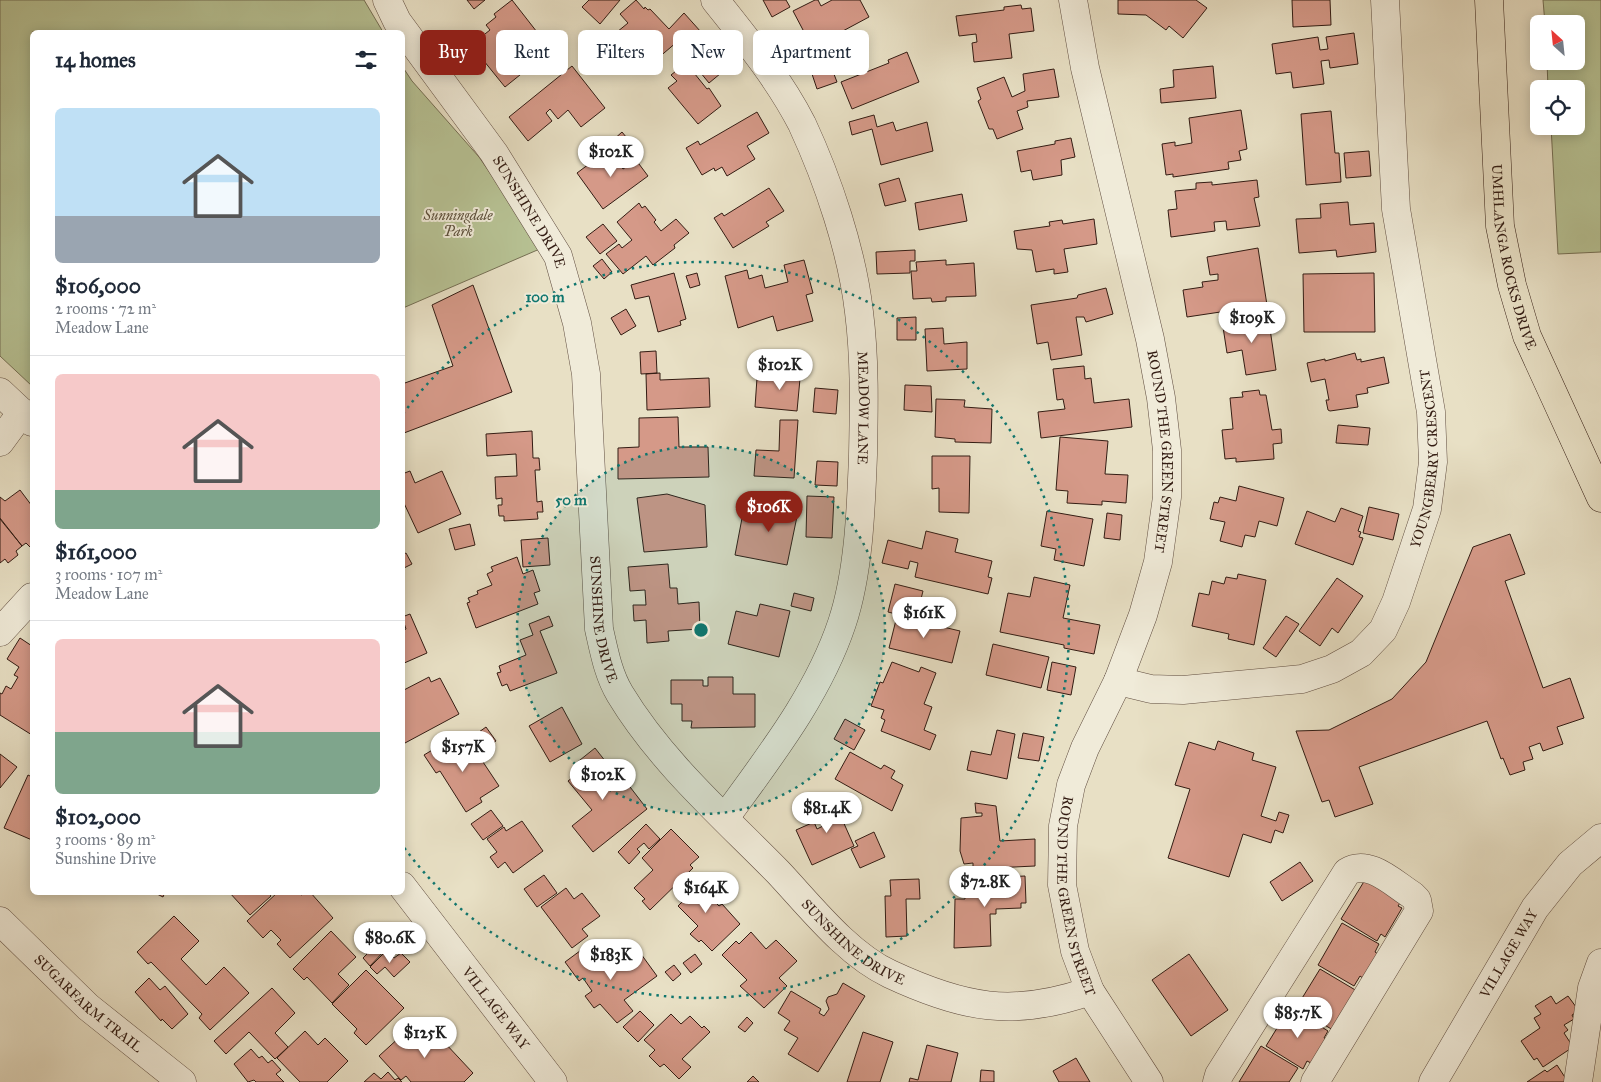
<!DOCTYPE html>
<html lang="en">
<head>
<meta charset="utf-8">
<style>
	body { margin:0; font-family:"IM FELL Great Primer",serif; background:#f6f6f7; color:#1f2937; height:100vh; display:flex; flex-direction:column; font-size:19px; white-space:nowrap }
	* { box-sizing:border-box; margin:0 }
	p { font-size:16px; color:#747a83 }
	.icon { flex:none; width:28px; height:28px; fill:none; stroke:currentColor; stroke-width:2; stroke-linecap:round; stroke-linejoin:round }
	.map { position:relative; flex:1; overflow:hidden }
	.panel { position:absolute; left:30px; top:30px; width:375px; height:865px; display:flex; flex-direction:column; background:#fff; border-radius:8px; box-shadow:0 2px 12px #0003 }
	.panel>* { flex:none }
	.guide { position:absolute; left:420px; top:30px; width:475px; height:45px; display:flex; gap:10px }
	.needle { width:32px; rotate:333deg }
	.tools { position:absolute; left:1530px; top:15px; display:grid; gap:10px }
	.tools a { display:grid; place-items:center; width:55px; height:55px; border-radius:8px; background:#fff; box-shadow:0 2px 12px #0003; font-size:25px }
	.price { position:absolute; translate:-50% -42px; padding:0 11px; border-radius:18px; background:#fff; color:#222; font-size:16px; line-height:32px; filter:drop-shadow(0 1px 2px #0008) }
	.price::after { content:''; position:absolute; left:50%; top:30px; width:15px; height:11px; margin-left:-8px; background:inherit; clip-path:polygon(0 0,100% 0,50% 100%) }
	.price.selected { background:#8f2418; color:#fff }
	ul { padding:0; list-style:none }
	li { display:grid; align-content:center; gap:10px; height:265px; padding:0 25px }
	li+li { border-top:1px solid #e0e1e3 }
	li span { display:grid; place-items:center; height:155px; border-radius:8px; color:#555 }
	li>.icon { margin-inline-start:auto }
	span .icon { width:90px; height:90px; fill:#fffc; stroke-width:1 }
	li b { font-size:21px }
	h2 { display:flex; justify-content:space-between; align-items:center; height:60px; padding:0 25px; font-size:21px }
	.chip { padding:0 18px; border-radius:8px; background:#fff; box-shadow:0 2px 12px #0003; font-size:18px; line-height:45px }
	.chip.selected { background:#8f2418; color:#fff }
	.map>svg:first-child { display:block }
</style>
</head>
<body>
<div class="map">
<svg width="1601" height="1082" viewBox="0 0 1601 1082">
	<rect width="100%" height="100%" fill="#e8e0c5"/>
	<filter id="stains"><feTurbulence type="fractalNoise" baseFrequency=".004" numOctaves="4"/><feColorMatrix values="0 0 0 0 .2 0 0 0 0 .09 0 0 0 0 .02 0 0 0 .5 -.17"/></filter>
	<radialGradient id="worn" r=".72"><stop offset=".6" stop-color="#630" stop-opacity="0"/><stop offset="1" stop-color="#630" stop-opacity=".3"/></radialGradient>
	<path fill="#b7c294" stroke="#756f54" d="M0,0H364L383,32H32V386L0,356Z
		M1543,0H1601V252L1558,254L1551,126H1576V89H1548L1547,61H1576V24H1545Z
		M402,66L412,81L479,157L542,248L403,308Z"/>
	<path fill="#d59988" stroke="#331c13" d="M467,0H485L474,9Z
		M512,0L551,50L505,87L471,45L490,30L486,25L496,17L494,14Z
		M589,0H620L600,24L582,7Z
		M636,0L644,9L645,7L648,10L650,9L669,29L684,13L701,32L690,42L684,36L651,64L640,52L637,55L617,32L628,23L620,14Z
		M763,0H786L790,7L772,17Z
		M815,0H818L821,6L832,0H860L869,17L841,32L845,40L826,50L822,42L812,47L793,11Z
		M1118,0H1196L1207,8L1183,38L1169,26L1166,30L1146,15L1118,14Z
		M1292,0H1330L1331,25L1293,27Z
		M1021,5L1022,9L1031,8L1034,31L1009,34L1012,58L974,62L972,43L977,42L976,34L959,36L956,16L1004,10V7Z
		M1354,33L1358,64L1330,68L1329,60L1321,61L1324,84L1293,88L1291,72L1276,74L1272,44L1318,37L1320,50L1328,49L1326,37Z
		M714,42L732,64L709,83L691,61Z
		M907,52L919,82L852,109L841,82L889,63L888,60Z
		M829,61L837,82L817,89L810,68Z
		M686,63L707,89L709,88L721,106L698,124L668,88L677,81L671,75Z
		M572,66L605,108L581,127L568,110L558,119L550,109L546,113L552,121L528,141L509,117Z
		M1213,66L1216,98L1161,103L1160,89L1174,87L1173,70Z
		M1054,69L1059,97L1027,101L1028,107L1017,111L1023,129L997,139L993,129H989L978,101L981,99L977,88L1004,77L1012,97L1025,91L1023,74Z
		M1241,110L1247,149L1239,151L1241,160L1228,162L1229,169L1173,177V174L1166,175L1162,144L1175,142V146L1192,143L1189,118Z
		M1331,111L1335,153H1339L1341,182L1306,185L1301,114Z
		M757,112L769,133L747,146L755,159L727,176L722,167L715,171L714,168L702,175L686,148L698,141L700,145Z
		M874,115L877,127L893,122L896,131L927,122L933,151L881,165L872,129L852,135L849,122Z
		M622,132L640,154L628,164L611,142Z
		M1071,138L1075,157L1061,160L1062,175L1033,180L1031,170L1021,172L1017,151L1055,144V141Z
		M609,149L623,169L636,160L648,176L603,209L577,173Z
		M1369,151L1371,176L1346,178L1344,153Z
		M899,178L906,201L885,206L879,184Z
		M1257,180L1259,197L1254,198L1260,226L1227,230L1226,221L1214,222L1215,231L1171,237L1168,210L1177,209L1175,191L1196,189V183L1212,182V185Z
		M769,188L784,211L766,222L769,226L733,248L714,218L722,213L724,216Z
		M962,194L967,221L919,230L915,203Z
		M1348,202L1350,225L1374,223L1376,252L1337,257L1336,250L1299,253L1296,219L1321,218L1320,204Z
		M639,203L642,208L645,206L656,220L654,222L661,231L676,219L689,233L674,245L675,248L653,265L646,256L623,274L606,254L619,244L622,248L632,240L617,222Z
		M1094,219L1097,244L1064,249L1068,272L1054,274V269L1036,272L1032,250L1017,249L1014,231L1050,226L1049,222L1062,220L1063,224Z
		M603,224L617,241L600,254L586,237Z
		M1258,248L1267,305L1187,317L1183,290L1203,287L1202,282L1218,280V274L1210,275L1207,257Z
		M915,250V261H910V273L877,274L876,252Z
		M602,259L612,272L604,279L593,266Z
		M804,260L813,293L806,295L813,321L777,331L773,316L738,328L725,276L747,270L749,279L762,275L765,288L788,282L784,265Z
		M946,260V265L974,263L976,296L946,297V301L932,302L931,298L913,299L911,271H917L916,262Z
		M674,273L686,319L680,321L681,325L658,332L649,296L635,299L631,285Z
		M697,273L700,285L690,288L686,276Z
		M1374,273L1375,332H1304L1303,274Z
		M473,285L512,392L404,433L402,384L453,366L432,305Z
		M1106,288L1113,314L1086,322L1084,317H1076L1082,355L1051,360L1048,342L1037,344L1031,305L1077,298L1078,295Z
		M626,309L636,326L621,335L611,318Z
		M1268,315L1276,370L1246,375L1242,350L1227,353L1223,327L1237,325L1236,321Z
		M916,317V340H897V318Z
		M943,328L944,344L967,342V369L927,371L925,329Z
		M656,351L657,373L641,374L640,352Z
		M1355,353L1357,360L1361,359V362L1384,357L1389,383L1367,388L1368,393L1356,395L1358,407L1330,411L1328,410L1326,400H1329L1325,379L1311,382L1307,363L1325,359V361Z
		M782,366L801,368L797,411L755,407L757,378L780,380Z
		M1084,366L1085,379L1091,378L1094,403L1129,399L1132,427L1041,438L1038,412L1065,409L1063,399L1057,400L1053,369Z
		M660,373V380L709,378L710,407L647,410L646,374Z
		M905,385L931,386L932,412L904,410Z
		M815,388L838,390L836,414L813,412Z
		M1259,390L1260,395H1266L1272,430L1281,429L1282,443L1273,444L1274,459L1236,462V458L1225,459L1222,430L1233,429L1230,398L1243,397L1242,392Z
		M936,399L965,400L964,407L992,409L991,443L955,442V439L935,437Z
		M678,417L679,447H708L709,477L618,479V448L639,447V418Z
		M780,420H798L794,478L754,476L756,450L779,451Z
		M1338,425L1370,428L1368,445L1336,443Z
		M532,431L533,458H539L540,470H535L537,502L542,501L543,512H537L538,519L504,521V516H499L498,505H502V498L496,499L495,477L517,476L516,454L487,456L486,434Z
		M1060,437L1108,441L1105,474L1128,475L1126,503L1102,501V505L1067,503L1068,491L1056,490Z
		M932,456H970L969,513L939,512V488L932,489Z
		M817,461L838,462L837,486L815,485Z
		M410,471L415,483L442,471L461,514L418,533L402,499V474Z
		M1239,486L1284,498L1277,526L1259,521L1255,537L1245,535L1242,547L1220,541L1225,522L1210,519L1214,502L1218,503L1220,497L1236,501Z
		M20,490L32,506V545L30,547L26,543L22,546L0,518V497L5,501Z
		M667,494L705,505L707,547L644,552L637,498Z
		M807,496L834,497L832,538L806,537Z
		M775,497L800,502L787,565L735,555L743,513L770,519Z
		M1369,507L1399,514L1393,540L1363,533Z
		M1341,508L1363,516L1358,531L1361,532L1359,537L1363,538L1353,565L1295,544L1307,511L1335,522Z
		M1047,511L1093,519L1084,566L1054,560L1056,549L1041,546Z
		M1107,513L1122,515L1120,540L1104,538Z
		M0,519L22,546L16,551L18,555L8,563L5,559L0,563Z
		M470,524L475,545L455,550L449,529Z
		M926,531L958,539L955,552L992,561L988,577L992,578L988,594L915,577L918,563L910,561L908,569L882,563L888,540L922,549Z
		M1510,534L1525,574L1505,581L1543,688L1570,678L1584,718L1557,727L1563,744L1543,751L1540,743L1529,747L1533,759L1523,762L1525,770L1510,775L1503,758L1501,759L1487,721L1359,767L1373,804L1335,817L1329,800L1322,802L1296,731L1329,730L1392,699L1426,662L1473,547Z
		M548,538L550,565L523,567L521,540Z
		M406,553L412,564L402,569V555Z
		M517,557L523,574L533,570L540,591L534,593L538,604L476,628L467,603L470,602L468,598L478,594L477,591L492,585L487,574L493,571L491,567Z
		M668,564L670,588H677L678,604L699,602L700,629L668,631L669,641L647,643L646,620L634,621L633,605H646L645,590L630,591L628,567Z
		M1238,574L1266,580L1254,645L1228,639L1229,634L1192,626L1199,593L1209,595L1212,581L1224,584L1226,577L1237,579Z
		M1034,577L1070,585L1063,618L1100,625L1094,654L1064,648V645L1000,632L1008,593L1030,597Z
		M1337,578L1363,596L1338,633L1332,628L1320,646L1299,631Z
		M895,584L923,591L916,619L888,612Z
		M794,593L814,598L811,611L791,606Z
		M760,604L790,611L779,657L728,644L736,611L757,616Z
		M410,614L427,653L402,664V631L406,629L402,617Z
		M549,616L553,626L540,631L557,673L510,691L507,684L502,686L497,673L501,672L499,666L526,655L520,640L533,635L529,624Z
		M897,616L960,631L952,663L889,648Z
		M1286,616L1299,624L1276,657L1263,648Z
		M20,638L32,646V735L0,715V693L2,694L6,686L11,689L18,677L14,675L19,667L7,659Z
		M993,644L1049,657L1041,688L986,675Z
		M892,662L919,672L921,667L936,673L924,704L932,707L924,730L936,735L930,750L881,731L885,720L881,718L884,710L871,706L880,682L883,683Z
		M1052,662L1076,667L1071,695L1047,690Z
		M429,677L431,682L440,678L459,714L405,743L402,739V691Z
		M708,677H733V694H755V727L691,728L692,721H682V704H671V680H703V686H708Z
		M562,707L582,744L550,762L529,726Z
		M845,719L865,730L854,750L834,739Z
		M486,727L496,741L481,751L472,737Z
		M997,730L1015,734L1007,779L967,770L971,751L991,755Z
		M1023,733L1044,737L1039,761L1018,758Z
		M1218,741L1254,753L1252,760L1276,767L1261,816L1276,821L1279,812L1289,815L1283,833L1275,830L1271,843L1243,834L1229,877L1168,858L1190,789L1175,785L1189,742L1215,750Z
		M460,742L466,752L473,747L499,786L480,798L482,802L466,812L440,771L436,773L424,755L444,743L448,749Z
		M595,748L624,785L627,783L647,809L593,852L572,826L592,810L568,781L581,771L575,764Z
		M850,752L881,769L884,765L895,771L891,778L903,785L892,811L835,779Z
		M0,754L17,767L0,788Z
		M28,775L32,777V840L4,828Z
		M845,800L850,816L842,819L854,846L812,865L796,830L814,822L817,829L825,825L817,812Z
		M975,803L996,806L1000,841L1035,839V866L973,869V863L964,864L960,851L961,818L982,816V813H976Z
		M491,810L503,826L483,840L471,824Z
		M522,821L543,851L513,873L505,862L498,868L490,857L497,852L487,839L504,827L506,831Z
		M646,824L660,839L649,849L644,843L637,849L640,852L629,864L618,852Z
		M671,829L699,857L690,865L693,868L650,910L642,901L645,899L634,888L653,870L642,858Z
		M874,832L885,857L860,868L851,849L858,846L855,841Z
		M1300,862L1313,881L1282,901L1270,882Z
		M695,874L711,890L707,894L719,906L722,904L740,924L712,951L701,940L699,942L690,934L698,926L678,906L687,897L679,889Z
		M544,875L557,893L537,907L524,889Z
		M1368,875L1404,897L1398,906L1402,908L1385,937L1381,934L1377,941L1341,919Z
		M1025,876L1026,903H1021V908L996,909V914H990L991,946L954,948L955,899H965L964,878L997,877V882L1006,881V877Z
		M919,879L920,899H906L907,936L886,937L885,896H891L890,880Z
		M566,888L574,899L582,893L600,916L582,929L588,936L572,948L541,907Z
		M153,892H165L163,897Z
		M229,892H268L271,896L250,915Z
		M278,892H299L301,895L310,892L333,918L290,958L277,944L281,940L271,930L263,938L247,921Z
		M174,916L199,941L181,959L206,985L224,967L249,993L210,1030L199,1018L202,1014L151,962L148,964L137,952Z
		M1342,923L1379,944L1375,952L1378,954L1364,979L1360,976L1354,986L1318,965Z
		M374,927L385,937L379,942L386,949L370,966L363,958L367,954L357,944Z
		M331,931L356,957L338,974L349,985L332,1003L307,977L304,980L293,969Z
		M751,932L766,949L776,940L797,961L779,978L787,986L764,1008L740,986L747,980L722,955L736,941L739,944Z
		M588,945L595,955L590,958L596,967L611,955L621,969L641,954L657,976L624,1000L633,1011L617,1023L600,1004L594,1008L585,996L592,991L583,978L579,981L565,962Z
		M387,950L394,958L401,953L410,962L394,977L385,967L377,974L370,967Z
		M695,954L702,964L691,973L683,963Z
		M1189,954L1228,1010L1191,1036L1152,980Z
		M674,965L681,974L673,981L665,972Z
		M1320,969L1357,991L1333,1030L1296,1008Z
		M366,970L404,1008L366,1045L354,1033L357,1029L332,1004Z
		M149,978L160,990L165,986L188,1014L172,1029L162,1019L161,1021L135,992Z
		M843,983L865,996L818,1072L788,1054L798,1038L784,1030L790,1021L778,1013L791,991L821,1009L819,1013L824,1016L829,1009L826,1001L828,997L837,994Z
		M272,988L295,1013L275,1033L288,1047L275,1059L249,1032L226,1054L214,1041Z
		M1551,996L1556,1004L1568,996L1579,1011L1572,1015L1574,1019L1564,1025L1568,1030L1564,1033L1573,1047L1543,1067L1537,1058L1534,1060L1521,1041L1540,1028L1534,1018L1541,1014L1535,1006Z
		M1290,1007L1328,1031L1324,1038L1326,1039L1311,1063L1307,1061L1303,1069L1266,1046Z
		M640,1011L654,1025L638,1042L623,1027Z
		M671,1014L681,1024L690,1016L702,1028L704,1026L710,1032L682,1059L691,1067L679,1079L664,1064L660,1067L649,1056L655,1050L644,1040Z
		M747,1017L753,1023L745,1032L738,1027Z
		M413,1025L422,1035L430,1027L473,1073L464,1082H411L406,1076L401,1080L379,1056Z
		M305,1031L318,1045L325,1038L348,1061L327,1082H300L277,1058Z
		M863,1032L893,1042L880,1082H847Z
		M927,1045L958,1053L951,1082H909L910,1078L918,1080Z
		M1261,1046L1298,1068L1289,1082H1239Z
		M251,1049L259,1058L262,1056L268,1063L272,1060L281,1070L276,1074L284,1082H256L254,1080L248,1082L234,1064Z
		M1076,1058L1090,1082H1059L1053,1071Z
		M1557,1065L1568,1082H1527L1545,1070L1547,1072Z
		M981,1070L994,1071V1082H980Z
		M388,1072L395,1080L398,1078L402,1082H364L374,1073L381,1079Z
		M753,1076L759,1082H747Z"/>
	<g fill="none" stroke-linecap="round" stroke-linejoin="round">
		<g stroke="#604d40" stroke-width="29">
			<g id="minor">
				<path id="s1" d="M387,0L397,21L494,153L558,256L577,323L586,374L599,629C604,651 608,674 620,694C661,762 723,816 778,872C810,906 847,954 890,974C963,1008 1013,1018 1090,991"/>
				<path id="s2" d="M715,0C746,39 779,79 802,124C828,180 852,251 859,312C865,359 864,407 863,455C861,508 859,572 842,623C818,695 769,757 725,818"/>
				<path id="s3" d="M1073,0L1085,68L1150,339L1161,398L1167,450V497L1158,562L1143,615L1118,681L1085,748L1071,785L1063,826L1062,885L1075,951L1090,991L1149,1082"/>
				<path d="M0,392L32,422"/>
				<path d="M0,442L22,412"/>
				<path d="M0,632L32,597"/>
				<path id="s4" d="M1118,681L1151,689L1183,690L1302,679L1332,669L1361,653L1383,630L1396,602L1427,509L1433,462L1431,412L1396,209L1385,0"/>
				<path id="s5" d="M402,886L553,1082"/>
				<path id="s6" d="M0,921L88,1007L182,1082"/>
				<path d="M1217,1082L1219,1075L1347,872C1369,858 1394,884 1412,895L1417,900L1419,911L1315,1082"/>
				<path id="s7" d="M1433,1082L1535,908L1570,864L1601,838"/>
				<path d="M1578,1082L1592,988L1601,963"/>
			</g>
		</g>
		<g stroke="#331c13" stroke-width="29">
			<g id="major">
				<path id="s8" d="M1489,0L1500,226L1512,285L1527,336L1601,498"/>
			</g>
		</g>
		<use href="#minor" stroke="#f0ebd9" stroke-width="28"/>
		<use href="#major" stroke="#e8e0c5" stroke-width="28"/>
	</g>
	<circle cx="701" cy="630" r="184" fill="#0f766e" fill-opacity=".12"/>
	<g fill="none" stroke="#0f766e" stroke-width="2.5" stroke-dasharray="2.5 5">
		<circle cx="701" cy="630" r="184"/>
		<path d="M403 414A368 368 0 1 1 403 846"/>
	</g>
	<g text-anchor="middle" stroke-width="4" stroke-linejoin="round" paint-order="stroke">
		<g font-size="14" fill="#331c13" stroke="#f0ebd9">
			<text dy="5" stroke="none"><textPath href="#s1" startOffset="256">SUNSHINE DRIVE</textPath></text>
			<text dy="5" stroke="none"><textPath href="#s8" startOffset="259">UMHLANGA ROCKS DRIVE</textPath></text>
			<text dy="5" stroke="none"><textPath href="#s2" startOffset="445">MEADOW LANE</textPath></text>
			<text dy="5" stroke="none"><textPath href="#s3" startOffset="461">ROUND THE GREEN STREET</textPath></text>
			<text dy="5" stroke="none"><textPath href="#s4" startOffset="461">YOUNGBERRY CRESCENT</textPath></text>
			<text dy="5" stroke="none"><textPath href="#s1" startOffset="676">SUNSHINE DRIVE</textPath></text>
			<text dy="5" stroke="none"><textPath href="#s3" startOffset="926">ROUND THE GREEN STREET</textPath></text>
			<text dy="5" stroke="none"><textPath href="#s1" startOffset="1096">SUNSHINE DRIVE</textPath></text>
			<text dy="5" stroke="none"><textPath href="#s7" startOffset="149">VILLAGE WAY</textPath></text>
			<text dy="5" stroke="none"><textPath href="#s6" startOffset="121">SUGARFARM TRAIL</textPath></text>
			<text dy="5" stroke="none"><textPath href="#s5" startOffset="154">VILLAGE WAY</textPath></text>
		</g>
		<g font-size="14" font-style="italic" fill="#5b4e3a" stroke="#f0ebd9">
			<text x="458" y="220">Sunningdale<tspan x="458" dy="16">Park</tspan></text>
		</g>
	</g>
	<circle cx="701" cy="630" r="8" fill="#0f766e" stroke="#f0ebd9" stroke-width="2.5"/>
	<g font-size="15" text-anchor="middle" font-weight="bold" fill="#0f766e" stroke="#f0ebd9" stroke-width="4" stroke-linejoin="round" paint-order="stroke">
		<text x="545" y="302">100 m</text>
		<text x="571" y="505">50 m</text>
	</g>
	<rect width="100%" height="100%" filter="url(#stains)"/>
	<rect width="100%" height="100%" fill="url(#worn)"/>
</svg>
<div class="tools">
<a><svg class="needle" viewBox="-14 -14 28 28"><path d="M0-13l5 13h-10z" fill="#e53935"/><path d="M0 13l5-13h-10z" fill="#747a83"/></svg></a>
<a><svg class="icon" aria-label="locate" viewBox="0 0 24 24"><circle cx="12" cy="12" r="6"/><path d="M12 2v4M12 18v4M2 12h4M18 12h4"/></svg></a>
</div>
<b class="price" style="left:611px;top:178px">$102K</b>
<b class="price" style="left:1252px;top:344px">$109K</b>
<b class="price" style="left:780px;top:391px">$102K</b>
<b class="price selected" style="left:769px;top:533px">$106K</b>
<b class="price" style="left:924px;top:639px">$161K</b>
<b class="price" style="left:463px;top:773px">$157K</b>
<b class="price" style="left:603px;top:801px">$102K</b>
<b class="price" style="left:827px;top:834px">$81.4K</b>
<b class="price" style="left:985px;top:908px">$72.8K</b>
<b class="price" style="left:706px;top:914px">$164K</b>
<b class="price" style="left:390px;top:964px">$80.6K</b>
<b class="price" style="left:611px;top:981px">$183K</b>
<b class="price" style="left:1298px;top:1039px">$85.7K</b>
<b class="price" style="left:425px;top:1059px">$125K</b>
<div class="guide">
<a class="chip selected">Buy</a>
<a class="chip">Rent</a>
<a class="chip">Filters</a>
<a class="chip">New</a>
<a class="chip">Apartment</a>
</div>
<section class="panel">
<h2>14 homes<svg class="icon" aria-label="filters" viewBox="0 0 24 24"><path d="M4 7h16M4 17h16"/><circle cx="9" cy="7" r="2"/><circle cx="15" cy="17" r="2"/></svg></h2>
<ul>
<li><span style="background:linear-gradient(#bfe0f5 70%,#9aa5b1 0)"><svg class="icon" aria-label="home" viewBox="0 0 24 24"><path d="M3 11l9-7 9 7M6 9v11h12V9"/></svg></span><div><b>$106,000</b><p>2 rooms · 72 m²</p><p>Meadow Lane</p></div></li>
<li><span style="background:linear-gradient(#f6c9c9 75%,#7fa58c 0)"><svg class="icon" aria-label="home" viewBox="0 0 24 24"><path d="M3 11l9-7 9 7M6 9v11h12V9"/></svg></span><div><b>$161,000</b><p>3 rooms · 107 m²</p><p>Meadow Lane</p></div></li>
<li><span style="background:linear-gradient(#f6c9c9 60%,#7fa58c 0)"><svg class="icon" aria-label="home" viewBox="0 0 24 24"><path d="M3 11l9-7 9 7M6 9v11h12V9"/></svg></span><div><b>$102,000</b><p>3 rooms · 89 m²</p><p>Sunshine Drive</p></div></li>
</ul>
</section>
</div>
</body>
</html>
